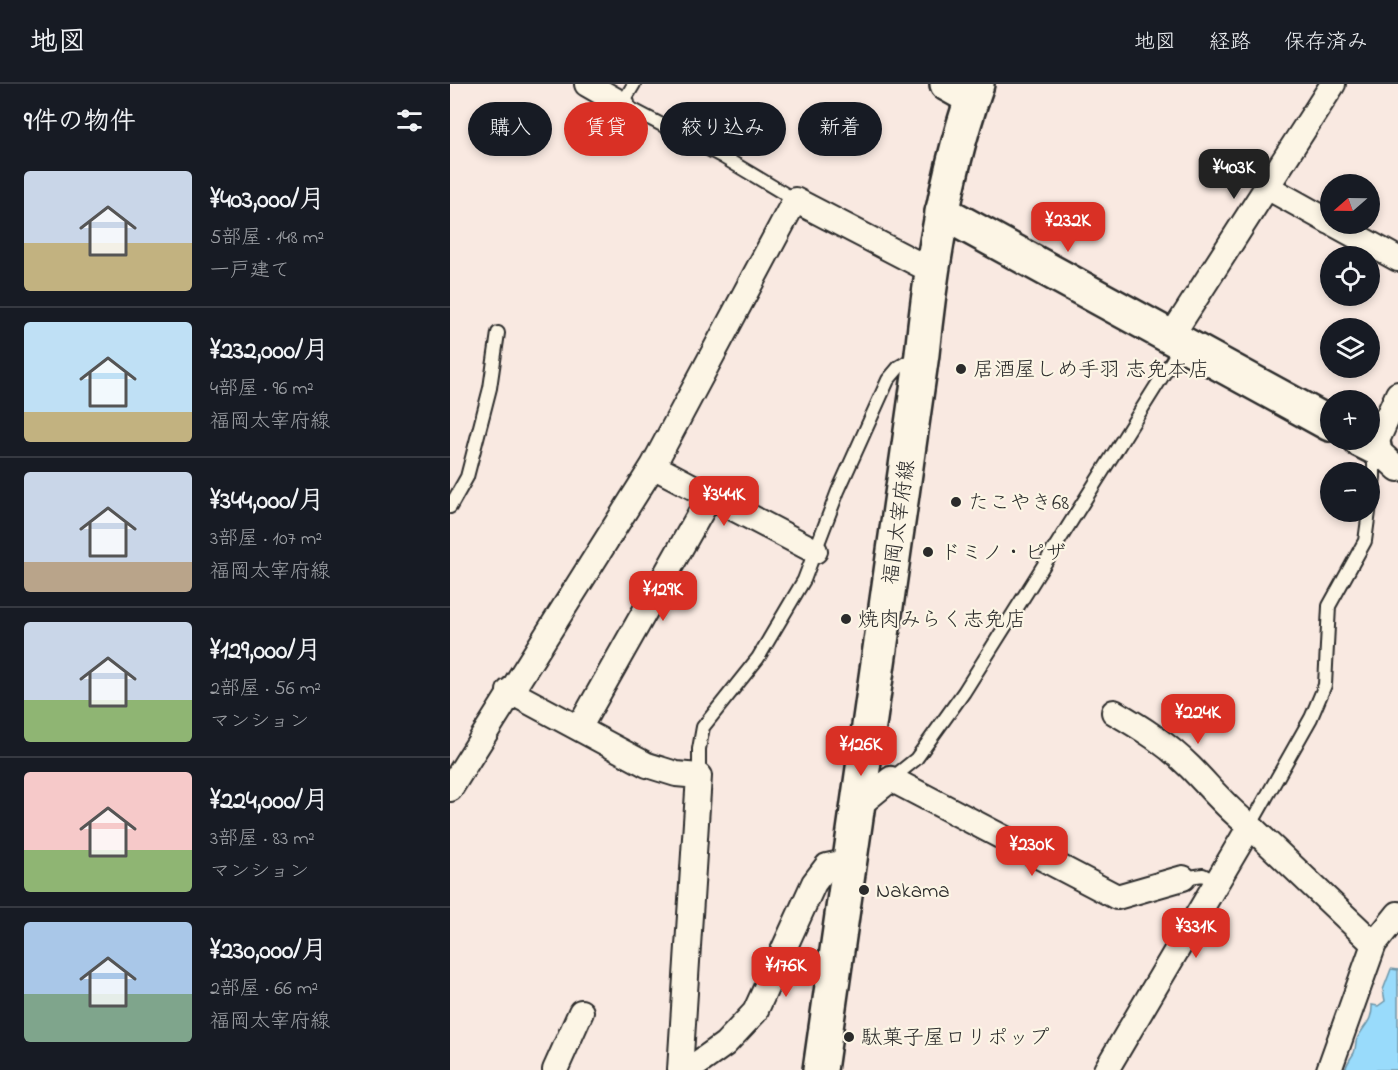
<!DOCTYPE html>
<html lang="ja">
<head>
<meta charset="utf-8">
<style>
	body { margin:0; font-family:"Indie Flower","Klee One",sans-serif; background:#242831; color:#f1f3f6; height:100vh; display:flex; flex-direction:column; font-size:22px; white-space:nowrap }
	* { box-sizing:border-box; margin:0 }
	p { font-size:20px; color:#9ea1a6 }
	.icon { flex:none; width:33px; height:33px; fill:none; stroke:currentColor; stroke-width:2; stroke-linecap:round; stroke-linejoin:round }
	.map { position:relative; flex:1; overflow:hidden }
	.sheet { display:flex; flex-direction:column; background:#171b24; width:450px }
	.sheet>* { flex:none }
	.guide { position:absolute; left:18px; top:18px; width:570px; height:54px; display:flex; gap:12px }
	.needle { width:39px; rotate:250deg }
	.fabs { position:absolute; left:870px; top:90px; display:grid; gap:12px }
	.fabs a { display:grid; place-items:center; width:60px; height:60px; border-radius:50%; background:#171b24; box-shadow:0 3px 9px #0003; font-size:30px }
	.price { position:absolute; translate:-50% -51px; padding:0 14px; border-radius:12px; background:#d93025; color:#fff; font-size:20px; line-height:39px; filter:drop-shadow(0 2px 3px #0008) }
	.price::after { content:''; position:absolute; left:50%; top:36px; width:18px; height:14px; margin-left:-9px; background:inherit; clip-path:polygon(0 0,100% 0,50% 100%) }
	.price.current { background:#222; color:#fff }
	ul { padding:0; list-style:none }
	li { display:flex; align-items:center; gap:18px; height:150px; padding:0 24px }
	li+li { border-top:2px solid #363941 }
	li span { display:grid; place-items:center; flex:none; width:168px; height:120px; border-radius:6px; color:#555 }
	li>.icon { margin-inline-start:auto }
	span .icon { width:72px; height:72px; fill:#fffc; stroke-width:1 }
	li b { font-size:26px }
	h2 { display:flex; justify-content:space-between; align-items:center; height:72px; padding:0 24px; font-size:26px }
	.pill { padding:0 21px; border-radius:27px; background:#171b24; box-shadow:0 3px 9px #0003; font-size:21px; line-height:54px }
	.pill.current { background:#d93025; color:#fff }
	header { display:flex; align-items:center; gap:36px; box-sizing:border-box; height:84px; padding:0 30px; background:#171b24; border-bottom:2px solid #363941 }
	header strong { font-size:28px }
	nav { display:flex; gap:33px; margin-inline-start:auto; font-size:21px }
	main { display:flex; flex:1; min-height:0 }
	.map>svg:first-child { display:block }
</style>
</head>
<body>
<header>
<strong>地図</strong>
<nav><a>地図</a><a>経路</a><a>保存済み</a></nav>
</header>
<main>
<section class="sheet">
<h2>9件の物件<svg class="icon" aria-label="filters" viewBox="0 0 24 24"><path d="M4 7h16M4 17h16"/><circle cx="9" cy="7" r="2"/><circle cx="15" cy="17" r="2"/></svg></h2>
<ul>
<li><span style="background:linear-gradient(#c9d6e8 60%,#c2b280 0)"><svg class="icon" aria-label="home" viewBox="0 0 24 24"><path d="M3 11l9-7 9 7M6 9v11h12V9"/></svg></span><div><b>¥403,000/月</b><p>5部屋 · 148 m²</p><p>一戸建て</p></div></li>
<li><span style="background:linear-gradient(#bfe0f5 75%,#c2b280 0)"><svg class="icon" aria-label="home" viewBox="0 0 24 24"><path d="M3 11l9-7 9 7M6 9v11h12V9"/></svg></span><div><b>¥232,000/月</b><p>4部屋 · 96 m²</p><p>福岡太宰府線</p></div></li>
<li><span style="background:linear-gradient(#c9d6e8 75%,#b9a48a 0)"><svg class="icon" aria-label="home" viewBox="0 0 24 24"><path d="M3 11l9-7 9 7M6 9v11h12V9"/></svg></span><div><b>¥344,000/月</b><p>3部屋 · 107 m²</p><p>福岡太宰府線</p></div></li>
<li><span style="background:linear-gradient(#c9d6e8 65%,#8fb573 0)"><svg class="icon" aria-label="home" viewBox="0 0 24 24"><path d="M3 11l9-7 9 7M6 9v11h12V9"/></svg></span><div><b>¥129,000/月</b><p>2部屋 · 56 m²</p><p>マンション</p></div></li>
<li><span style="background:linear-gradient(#f6c9c9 65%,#8fb573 0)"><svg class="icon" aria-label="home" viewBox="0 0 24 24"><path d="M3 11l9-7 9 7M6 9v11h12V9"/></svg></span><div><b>¥224,000/月</b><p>3部屋 · 83 m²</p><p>マンション</p></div></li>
<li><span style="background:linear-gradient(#a9c7e8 60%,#7fa58c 0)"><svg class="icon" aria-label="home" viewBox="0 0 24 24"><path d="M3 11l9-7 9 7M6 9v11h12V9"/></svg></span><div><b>¥230,000/月</b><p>2部屋 · 66 m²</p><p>福岡太宰府線</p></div></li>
</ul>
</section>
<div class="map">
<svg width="948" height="986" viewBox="0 0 948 986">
	<rect width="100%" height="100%" fill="#f9e9e1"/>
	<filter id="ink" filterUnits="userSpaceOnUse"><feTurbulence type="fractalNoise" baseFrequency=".0167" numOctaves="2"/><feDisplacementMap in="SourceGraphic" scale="12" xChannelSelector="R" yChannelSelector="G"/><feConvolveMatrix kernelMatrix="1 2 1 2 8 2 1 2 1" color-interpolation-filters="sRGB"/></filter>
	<g filter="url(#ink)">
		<path fill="#99dbfb" stroke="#6d95a8" stroke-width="1.5" d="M941,885L948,886V986H895C897,979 900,975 904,969C906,965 905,959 907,955C913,942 923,937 922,921L928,922L935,917L933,906Z"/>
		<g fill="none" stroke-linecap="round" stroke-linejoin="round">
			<g stroke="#2b2b2b" stroke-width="16">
				<path id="lane" d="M184,0L172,20L273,73L345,116
					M0,423L17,393L40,304L48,249
					M920,424L924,393V363
					M249,692V665L253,643L308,574L354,496L388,407L438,296L449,283L466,273
					M441,695L466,675L514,608L732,261
					M800,742L861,634L875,601L879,522L915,457L919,428
					M733,794L753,791L767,799"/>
			</g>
			<g stroke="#2b2b2b" stroke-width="28">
				<path id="street" d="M137,0L172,20
					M817,103L880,138
					M884,140L948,175
					M720,254L883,0
					M948,310L924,363L948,385
					M203,382L365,467
					M59,607L197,681L226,690L249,692L230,986
					M664,628C692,644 717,660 740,683C760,703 777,725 800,742L924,860
					M129,644L260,412
					M0,705L203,382L345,116L480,186
					M408,722L441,695L667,813L733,794
					M231,983L247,980L275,960L305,928L364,799L377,782L400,777
					M105,986L131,928
					M656,986L800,742
					M879,986L924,860L948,830"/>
			</g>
			<g stroke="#2b2b2b" stroke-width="38">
				<path id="secondary" d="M497,0L522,14
					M492,128L880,340
					M910,356L924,363"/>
			</g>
			<g stroke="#2b2b2b" stroke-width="38">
				<path id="primary" d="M370,986L472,270C481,179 496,87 527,0"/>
			</g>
			<use href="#lane" stroke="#fcf5e5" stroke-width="12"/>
			<use href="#street" stroke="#fcf5e5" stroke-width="24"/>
			<use href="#secondary" stroke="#fcf5e5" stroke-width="33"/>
			<use href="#primary" stroke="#fcf5e5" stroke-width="33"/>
		</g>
	</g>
	<g fill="#2b2b2b" stroke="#fcf5e5" stroke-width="2">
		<circle cx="511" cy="285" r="6"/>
		<circle cx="506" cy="418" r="6"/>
		<circle cx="478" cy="468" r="6"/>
		<circle cx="396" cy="535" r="6"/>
		<circle cx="414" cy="806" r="6"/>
		<circle cx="399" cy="953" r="6"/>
	</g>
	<g text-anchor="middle" stroke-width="4.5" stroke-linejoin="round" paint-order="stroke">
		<g font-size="21" fill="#2b2b2b" stroke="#fcf5e5" text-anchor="start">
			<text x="523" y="292">居酒屋しめ手羽 志免本店</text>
			<text x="518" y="425">たこやき68</text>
			<text x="490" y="475">ドミノ・ピザ</text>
			<text x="408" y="542">焼肉みらく志免店</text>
			<text x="426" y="813">Nakama</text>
			<text x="411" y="960">駄菓子屋ロリポップ</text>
		</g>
		<g font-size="21" fill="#2b2b2b" stroke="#fcf5e5">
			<text transform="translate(448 438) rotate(-82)" y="7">福岡太宰府線</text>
		</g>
	</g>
</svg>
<div class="fabs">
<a><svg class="needle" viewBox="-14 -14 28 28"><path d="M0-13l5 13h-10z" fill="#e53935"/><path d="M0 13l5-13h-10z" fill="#9ea1a6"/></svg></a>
<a><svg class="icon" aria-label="locate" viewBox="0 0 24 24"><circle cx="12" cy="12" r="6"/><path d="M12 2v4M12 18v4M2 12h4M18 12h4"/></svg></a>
<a><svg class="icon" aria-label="layers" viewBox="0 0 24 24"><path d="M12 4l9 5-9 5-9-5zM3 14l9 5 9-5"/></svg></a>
<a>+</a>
<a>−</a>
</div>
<b class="price current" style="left:784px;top:116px">¥403K</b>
<b class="price" style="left:618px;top:169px">¥232K</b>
<b class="price" style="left:274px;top:443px">¥344K</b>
<b class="price" style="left:213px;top:538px">¥129K</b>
<b class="price" style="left:748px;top:661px">¥224K</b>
<b class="price" style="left:411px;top:693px">¥126K</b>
<b class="price" style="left:582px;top:793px">¥230K</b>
<b class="price" style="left:746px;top:875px">¥331K</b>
<b class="price" style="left:336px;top:914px">¥176K</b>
<div class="guide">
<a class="pill">購入</a>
<a class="pill current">賃貸</a>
<a class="pill">絞り込み</a>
<a class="pill">新着</a>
</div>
</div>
</main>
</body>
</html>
